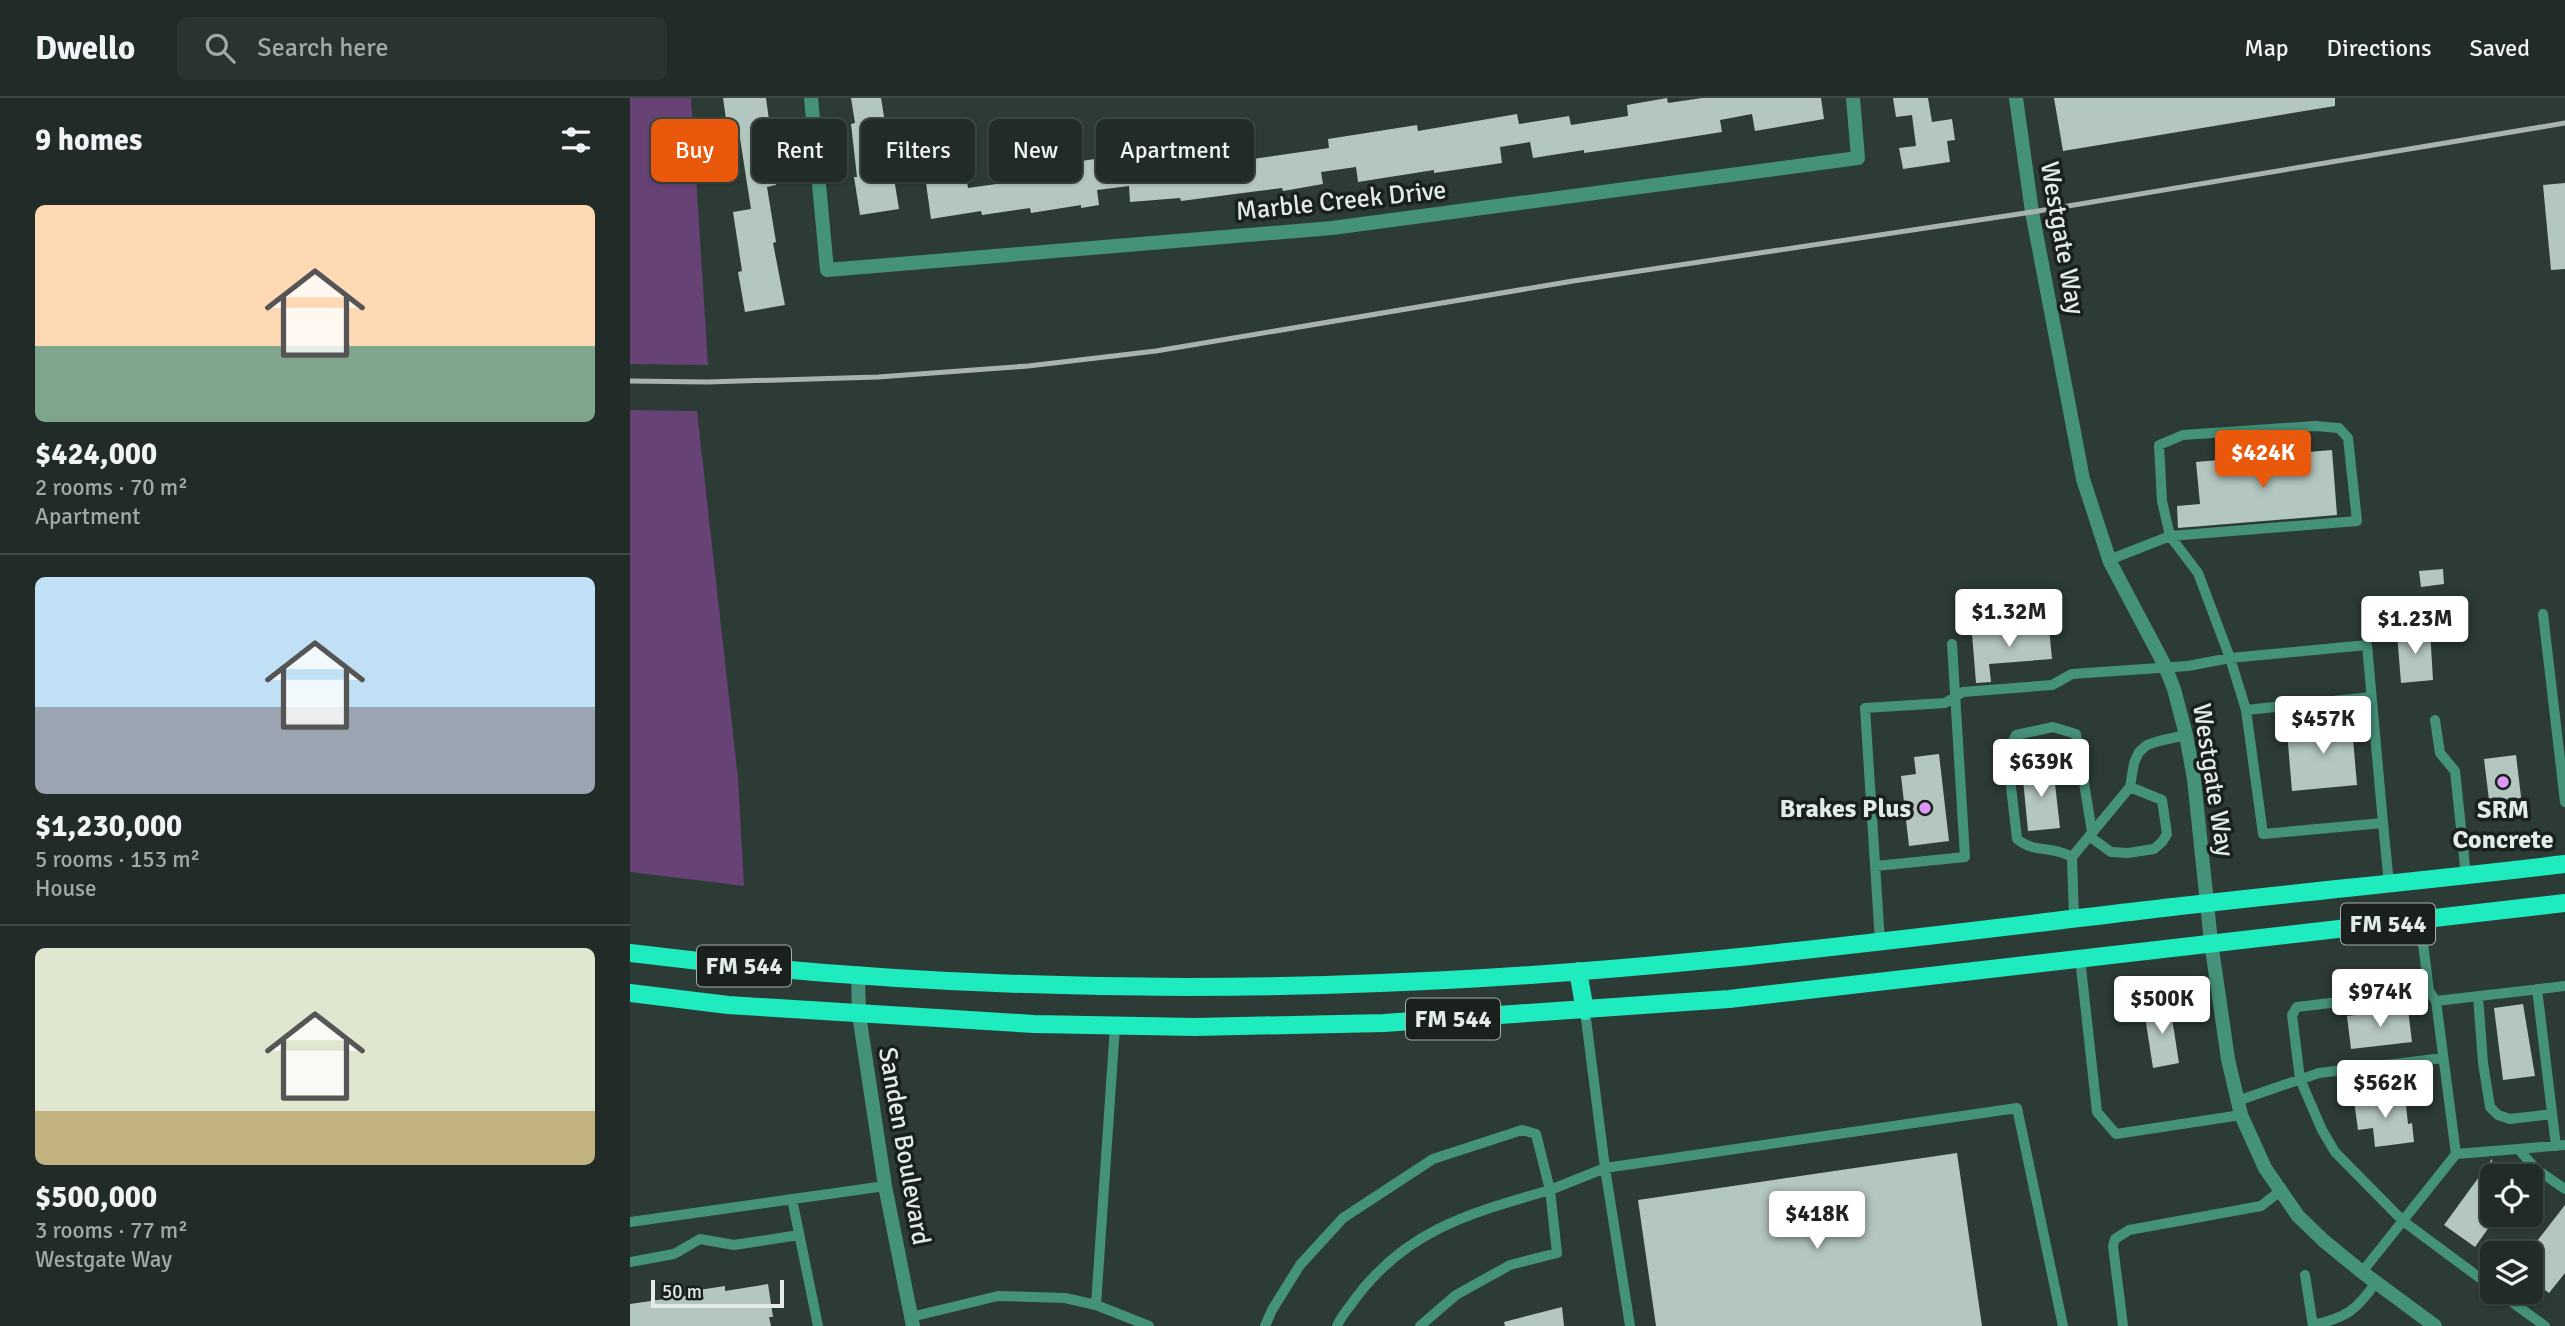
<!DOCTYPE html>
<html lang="en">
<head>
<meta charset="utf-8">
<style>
	body { margin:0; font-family:Signika,sans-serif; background:#293430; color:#f1f3f6; height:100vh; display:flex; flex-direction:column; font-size:26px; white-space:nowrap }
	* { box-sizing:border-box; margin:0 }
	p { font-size:23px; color:#a2a7a8 }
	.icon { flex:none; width:38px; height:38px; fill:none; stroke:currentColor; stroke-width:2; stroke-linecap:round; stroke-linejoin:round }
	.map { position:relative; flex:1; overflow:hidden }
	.drawer { display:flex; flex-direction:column; background:#212c28; width:630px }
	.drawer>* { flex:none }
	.top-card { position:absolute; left:21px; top:21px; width:665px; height:63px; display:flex; gap:14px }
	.fabs { position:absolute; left:1850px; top:1066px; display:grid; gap:14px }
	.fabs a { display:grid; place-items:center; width:63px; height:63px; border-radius:10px; background:#212c28; box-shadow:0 2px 5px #0004,0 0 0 2px #3e4845; font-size:35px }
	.scale { position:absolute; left:21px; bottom:18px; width:133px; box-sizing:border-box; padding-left:7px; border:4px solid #e2ebe8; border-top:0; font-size:19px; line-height:24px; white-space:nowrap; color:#e2ebe8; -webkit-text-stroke:5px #19201e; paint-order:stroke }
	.price { position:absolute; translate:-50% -60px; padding:0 16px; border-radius:7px; background:#fff; color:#222; font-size:23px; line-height:46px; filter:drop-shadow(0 2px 4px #0008) }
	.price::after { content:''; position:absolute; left:50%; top:42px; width:21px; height:16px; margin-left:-10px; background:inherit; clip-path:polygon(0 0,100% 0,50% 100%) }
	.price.active { background:#ea580c; color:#fff }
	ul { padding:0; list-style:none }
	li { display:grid; align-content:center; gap:14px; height:371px; padding:0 35px }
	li+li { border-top:2px solid #3e4845 }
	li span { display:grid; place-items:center; height:217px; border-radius:10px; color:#555 }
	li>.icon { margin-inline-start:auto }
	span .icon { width:126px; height:126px; fill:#fffc; stroke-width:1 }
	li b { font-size:30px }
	h2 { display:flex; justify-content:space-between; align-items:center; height:84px; padding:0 35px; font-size:30px }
	.pill { padding:0 24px; border-radius:10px; background:#212c28; box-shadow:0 2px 5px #0004,0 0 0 2px #3e4845; font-size:24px; line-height:63px }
	.pill.active { background:#ea580c; color:#fff }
	header { display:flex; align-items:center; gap:42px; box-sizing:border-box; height:98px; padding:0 35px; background:#212c28; border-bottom:2px solid #3e4845 }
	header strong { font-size:33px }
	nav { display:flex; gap:38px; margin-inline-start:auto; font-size:24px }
	.search { width:490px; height:63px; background:#293430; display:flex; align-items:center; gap:18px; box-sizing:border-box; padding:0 24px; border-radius:10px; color:#a2a7a8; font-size:26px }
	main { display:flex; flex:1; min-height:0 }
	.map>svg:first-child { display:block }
</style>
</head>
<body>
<header>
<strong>Dwello</strong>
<div class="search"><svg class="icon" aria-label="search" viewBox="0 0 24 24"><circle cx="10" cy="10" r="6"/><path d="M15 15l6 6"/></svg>Search here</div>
<nav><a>Map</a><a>Directions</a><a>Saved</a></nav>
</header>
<main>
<section class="drawer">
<h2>9 homes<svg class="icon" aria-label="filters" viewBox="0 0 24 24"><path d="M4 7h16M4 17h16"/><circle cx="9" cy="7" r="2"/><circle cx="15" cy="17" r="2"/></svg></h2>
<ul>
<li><span style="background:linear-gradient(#ffd9b3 65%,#7fa58c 0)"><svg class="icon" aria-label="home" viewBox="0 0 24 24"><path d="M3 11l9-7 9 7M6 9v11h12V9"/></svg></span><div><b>$424,000</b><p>2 rooms · 70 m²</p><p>Apartment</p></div></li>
<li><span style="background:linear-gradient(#bfe0f5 60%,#9aa5b1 0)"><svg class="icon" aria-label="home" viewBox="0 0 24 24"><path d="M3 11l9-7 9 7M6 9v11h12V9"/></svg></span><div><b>$1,230,000</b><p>5 rooms · 153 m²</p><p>House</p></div></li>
<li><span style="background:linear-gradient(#dfe7d0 75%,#c2b280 0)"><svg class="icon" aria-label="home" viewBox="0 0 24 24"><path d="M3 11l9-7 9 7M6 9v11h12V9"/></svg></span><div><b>$500,000</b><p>3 rooms · 77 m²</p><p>Westgate Way</p></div></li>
</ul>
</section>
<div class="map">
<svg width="1935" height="1228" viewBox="0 0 1935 1228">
	<rect width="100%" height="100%" fill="#2c3b35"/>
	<path fill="#674275" d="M0,0H61L78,267L0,266Z
		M0,312L67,313L108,680L114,788L0,774Z"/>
	<path fill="#b4c6c0" d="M93,0H136L140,29L137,30L146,87L137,89L146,144L143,145L155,207L115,214L108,174L112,173L103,114L121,111L109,34L98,35Z
		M221,0H251L269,111L230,117L224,79H227L221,26L225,25Z
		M1037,0L1038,5L1072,0H1191L1194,21L1125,33L1122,16L1090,22L1092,34L1003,48L954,55V52L903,60L900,44L870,49L872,65L804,75V72L728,84L726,69L691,74L693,86L653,93L652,90L551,103L550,100L500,104L499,88L467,92L469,107L451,110V107L401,115L400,110L352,117L351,113L301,121L296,85L336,79L338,90L396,82V78L445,71L444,64L486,58L536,55L537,61L587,55L588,66L699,50L698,41L787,27L788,33L887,16L889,26L939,18L941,27L998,18L997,7Z
		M1263,0H1298L1302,24L1322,21L1325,42L1317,43L1320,64L1273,71L1269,50L1286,48L1282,17L1266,19Z
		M1424,0H1705V8L1433,53Z
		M1935,85V171L1921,172L1913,87Z
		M1702,352L1707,417L1548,430L1547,408L1570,406L1566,364Z
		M1813,471L1814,486L1791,489L1789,473Z
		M1419,529L1422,561L1359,566L1361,584L1346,585L1342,536Z
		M1800,532L1803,582L1771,585L1767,535Z
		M1716,618L1717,630L1722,629L1727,687L1662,693L1657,634L1687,631L1686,621Z
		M1309,656L1319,743L1279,748L1271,678L1286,676L1284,659Z
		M1886,657L1892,707L1860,710L1854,661Z
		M1423,668L1430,730L1398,733L1392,671Z
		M1893,906L1905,978L1873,982L1864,910Z
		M1540,907L1549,965L1523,970L1514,912Z
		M1778,911L1782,944L1721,951L1717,918Z
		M1775,997L1778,1026L1782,1025L1784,1044L1745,1049L1743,1030L1728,1032L1724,1003Z
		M1327,1055L1352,1228H1026L1008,1102Z
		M1862,1061V1125L1845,1149L1814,1127Z
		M1935,1107V1175L1919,1195L1900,1181V1152Z
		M138,1186L143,1219H139L141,1228H0V1206L62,1197V1193L95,1188V1193Z
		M932,1209L934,1228H875L874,1224Z"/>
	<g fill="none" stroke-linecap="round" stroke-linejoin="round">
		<path stroke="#45927b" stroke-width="10" d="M1685,328L1709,330L1718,340L1727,423L1540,438L1532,403L1529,347L1553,337Z
			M1913,516L1935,704
			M1616,612L1741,599
			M1805,622L1810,655L1825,673L1836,778
			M1753,725L1759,786
			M1459,738L1481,754L1498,755L1524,751L1532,744L1537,736L1532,702L1500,689
			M1442,759C1422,747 1405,756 1387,741L1377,654L1386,637L1423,629L1446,636L1462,734
			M1246,768L1335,759L1322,546
			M1444,821L1442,759L1500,689L1504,665L1509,654L1517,647L1529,643L1556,637
			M1250,844L1235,610L1315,605L1333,594L1422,587L1442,576L1558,568L1600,560L1737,547L1753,725L1633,736L1616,612L1600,560L1568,475L1540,438L1479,462
			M1450,860L1467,1014L1486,1036L1611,1017
			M1907,891L1926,1048
			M1799,893L1667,909L1662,917L1670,981L1692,1032L1705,1054L1773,1123L1862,1189
			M1848,898L1853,965L1860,1009L1868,1017L1880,1021L1922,1016
			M1806,903L1935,888
			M1607,1003L1689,975L1813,960
			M1890,1053L1906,1071L1935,1091
			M1826,1056L1935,1047
			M162,1101L188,1228
			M0,1124L255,1088
			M0,1164L44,1156L70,1141L104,1147L169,1137
			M1732,1174L1826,1056L1806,903L1799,893L1790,822
			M1675,1177L1683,1228
			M1868,1194L1915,1228
			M466,1207L485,928
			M281,1219L368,1198L435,1200L466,1207L519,1228
			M1683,1227C1716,1220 1727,1212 1746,1184
			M635,1228L642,1212L670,1167L713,1120L803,1061L892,1032L906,1036L920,1092C841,1115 777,1131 725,1201C719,1210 711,1218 707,1228
			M790,1228L826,1197L880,1167L927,1155L920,1092L975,1070L955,913
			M1000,1228L975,1070L1387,1010L1433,1228
			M1493,1228L1483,1148L1485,1141L1499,1132L1631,1108L1649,1094"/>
		<path stroke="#45927b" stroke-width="14" d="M181,0L197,172L702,130L1228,60L1223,0"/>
		<path stroke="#45927b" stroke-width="14" d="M1386,0L1402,114L1453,381L1480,464L1534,566L1544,591L1556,637L1564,681L1581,844L1598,961L1611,1017L1635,1070L1668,1118L1694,1143L1732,1174L1805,1228
			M228,875L229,917L255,1088L283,1228"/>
		<path stroke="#1eecbf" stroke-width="18" d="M0,855C248,886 500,895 750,885C1004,876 1256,843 1508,813C1650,796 1793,783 1935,766
			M948,873L955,913
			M0,895L98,907L404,926L565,929L754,925L1099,901L1935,805"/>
		<path stroke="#a8b3af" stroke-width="5" d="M0,283L77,284L248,279L398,268L526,253L943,183L1402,114L1935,25"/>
	</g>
	<g fill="#db99f5" stroke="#19201e" stroke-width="2.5">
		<circle cx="1873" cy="684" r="7"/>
		<circle cx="1295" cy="710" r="7"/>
	</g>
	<g text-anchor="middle" stroke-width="7" stroke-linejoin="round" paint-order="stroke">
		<g fill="#19201e" stroke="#a6aeab" stroke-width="2">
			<rect x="1711" y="805.5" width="94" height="41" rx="5"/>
			<rect x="67" y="847.5" width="94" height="41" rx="5"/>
			<rect x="776" y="900.5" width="94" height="41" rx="5"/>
		</g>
		<g font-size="24" font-weight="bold" fill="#e2ebe8">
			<text x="1758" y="834">FM 544</text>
			<text x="114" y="876">FM 544</text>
			<text x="823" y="929">FM 544</text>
		</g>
		<g font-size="26" fill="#e2ebe8" stroke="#19201e">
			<text transform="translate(711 102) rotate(-6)" y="9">Marble Creek Drive</text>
			<text transform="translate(1433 140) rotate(80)" y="9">Westgate Way</text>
			<text transform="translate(1584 682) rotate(81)" y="9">Westgate Way</text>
			<text transform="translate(275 1048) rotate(80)" y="9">Sanden Boulevard</text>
		</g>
		<g font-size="26" font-weight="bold" fill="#e2ebe8" stroke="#19201e" text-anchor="end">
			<text x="1281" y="719">Brakes Plus</text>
			<text x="1873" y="720" text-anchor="middle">SRM<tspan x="1873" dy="30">Concrete</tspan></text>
		</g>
	</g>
</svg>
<div class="fabs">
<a><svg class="icon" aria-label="locate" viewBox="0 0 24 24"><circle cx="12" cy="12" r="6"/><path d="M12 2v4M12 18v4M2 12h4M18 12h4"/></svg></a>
<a><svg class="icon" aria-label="layers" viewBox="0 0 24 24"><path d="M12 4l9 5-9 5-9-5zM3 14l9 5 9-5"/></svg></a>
</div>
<div class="scale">50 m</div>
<b class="price active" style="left:1633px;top:392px">$424K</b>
<b class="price" style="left:1379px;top:551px">$1.32M</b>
<b class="price" style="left:1785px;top:558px">$1.23M</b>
<b class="price" style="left:1693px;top:658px">$457K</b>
<b class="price" style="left:1411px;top:701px">$639K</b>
<b class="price" style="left:1750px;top:931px">$974K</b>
<b class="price" style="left:1532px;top:938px">$500K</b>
<b class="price" style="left:1755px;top:1022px">$562K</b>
<b class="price" style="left:1187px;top:1153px">$418K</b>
<div class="top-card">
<a class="pill active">Buy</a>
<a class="pill">Rent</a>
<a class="pill">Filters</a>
<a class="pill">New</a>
<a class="pill">Apartment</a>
</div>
</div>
</main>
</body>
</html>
